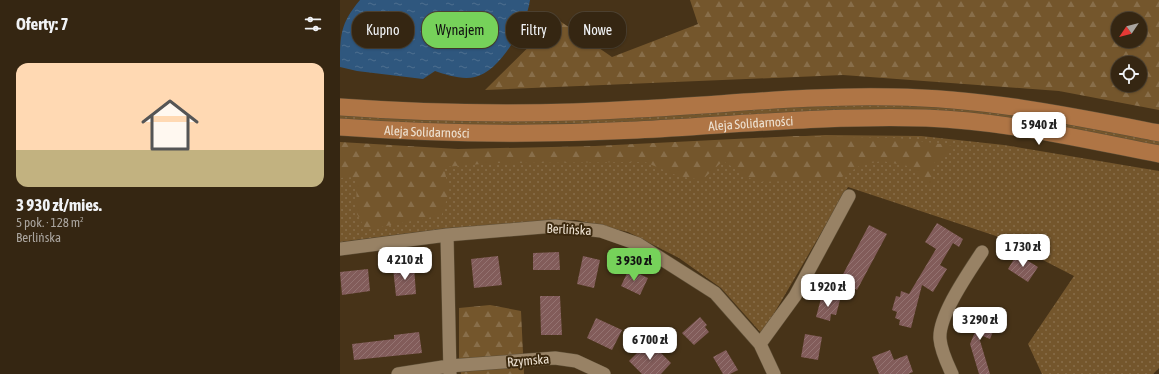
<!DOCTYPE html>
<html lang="pl">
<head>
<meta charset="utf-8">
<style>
	body { margin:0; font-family:"Asap Condensed",sans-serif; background:#403220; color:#f1f3f6; height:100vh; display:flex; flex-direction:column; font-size:15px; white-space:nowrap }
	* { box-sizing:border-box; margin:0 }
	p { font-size:13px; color:#aaa59f }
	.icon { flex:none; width:22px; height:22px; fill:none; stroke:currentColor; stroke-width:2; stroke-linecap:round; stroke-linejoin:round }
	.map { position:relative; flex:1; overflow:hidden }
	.drawer { display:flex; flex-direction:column; background:#352612; width:340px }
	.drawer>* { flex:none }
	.banner { position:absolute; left:12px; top:12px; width:380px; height:36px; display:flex; gap:8px }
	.needle { width:26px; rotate:235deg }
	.tools { position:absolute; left:771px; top:12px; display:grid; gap:8px }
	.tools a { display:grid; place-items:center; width:36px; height:36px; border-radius:50%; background:#352612; box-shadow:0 1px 3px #0004,0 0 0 1px #4f4332; font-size:20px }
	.price { position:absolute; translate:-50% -34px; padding:0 9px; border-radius:8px; background:#fff; color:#222; font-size:13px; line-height:26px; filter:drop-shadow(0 1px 2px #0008) }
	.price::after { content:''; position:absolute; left:50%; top:24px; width:12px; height:9px; margin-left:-6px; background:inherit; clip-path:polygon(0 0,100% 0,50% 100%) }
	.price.current { background:#76d25a; color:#111 }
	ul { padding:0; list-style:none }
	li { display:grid; align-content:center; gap:8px; height:212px; padding:0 16px }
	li+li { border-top:1px solid #4f4332 }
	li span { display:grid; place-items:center; height:124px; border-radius:12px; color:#555 }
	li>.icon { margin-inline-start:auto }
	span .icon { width:72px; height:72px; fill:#fffc; stroke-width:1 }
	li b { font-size:17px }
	h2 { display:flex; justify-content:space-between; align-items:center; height:48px; padding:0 16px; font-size:17px }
	.chip { padding:0 14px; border-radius:16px; background:#352612; box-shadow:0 1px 3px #0004,0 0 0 1px #4f4332; font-size:14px; line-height:36px }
	.chip.current { background:#76d25a; color:#111 }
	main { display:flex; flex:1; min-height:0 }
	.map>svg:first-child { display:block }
</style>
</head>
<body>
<main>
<section class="drawer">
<h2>Oferty: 7<svg class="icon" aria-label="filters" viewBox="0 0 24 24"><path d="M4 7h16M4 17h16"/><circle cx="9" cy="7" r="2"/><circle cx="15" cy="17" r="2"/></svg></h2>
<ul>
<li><span style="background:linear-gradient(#ffd9b3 70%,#c2b280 0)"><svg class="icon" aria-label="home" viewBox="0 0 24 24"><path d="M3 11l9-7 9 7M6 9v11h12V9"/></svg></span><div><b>3 930 zł/mies.</b><p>5 pok. · 128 m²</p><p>Berlińska</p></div></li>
</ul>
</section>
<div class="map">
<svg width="819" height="374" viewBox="0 0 819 374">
	<defs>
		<pattern id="grass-dots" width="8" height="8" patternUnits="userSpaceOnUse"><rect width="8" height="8" fill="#74562c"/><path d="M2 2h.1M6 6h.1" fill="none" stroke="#886e4a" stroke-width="1.8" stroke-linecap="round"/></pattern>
		<pattern id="forest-firs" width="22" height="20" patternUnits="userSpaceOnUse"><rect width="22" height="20" fill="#74562c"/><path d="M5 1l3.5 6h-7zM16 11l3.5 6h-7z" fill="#886e4a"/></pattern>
		<pattern id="water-ripples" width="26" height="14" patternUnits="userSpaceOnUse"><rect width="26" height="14" fill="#2f577e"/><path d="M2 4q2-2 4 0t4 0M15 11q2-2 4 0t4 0" fill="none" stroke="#4d6f8f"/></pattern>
		<pattern id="building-hatch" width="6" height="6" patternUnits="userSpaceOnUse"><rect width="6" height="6" fill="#825c5a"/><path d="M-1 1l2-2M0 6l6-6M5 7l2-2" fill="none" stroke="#947371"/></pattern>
	</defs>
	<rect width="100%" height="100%" fill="#473318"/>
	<path fill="url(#grass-dots)" d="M537,103L652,110L819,140V147L702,125L296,123L146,126L0,120V114Z
		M485,135L581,136L664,145L819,171V368L813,374H702L688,344L734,276L656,236L508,187L422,334L381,288L339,258L288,232L236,220L109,228L0,242V157L294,145Z"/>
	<path fill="url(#forest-firs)" fill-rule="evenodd" d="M350,0H819V110L719,91L503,75L145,90L217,19L272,57L358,24ZM778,19H800V41H778ZM778,63H800V85H778Z
		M456,136L558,138L615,146L593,164L591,185L568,166L542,161L521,165L497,180L416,182L383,161L362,180L338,176L305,162L154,163L104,167L109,192L102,215L26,230L17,214L16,177L0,178V142L118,149L255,146Z
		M150,305L181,311L184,374H121L119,360V308Z"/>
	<path fill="url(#water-ripples)" d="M20,0H190C187,24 160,72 135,77C122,80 107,75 95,71L83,79L17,71L0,67C0,35 0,24 20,0Z"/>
	<path fill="url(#building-hatch)" d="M597,223L623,239L619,247L613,243L600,265L607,269L593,292L582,285L571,328L559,325L560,320L555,318L557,312L552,310L556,296L560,297L561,291L569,294L596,249L585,242Z
		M529,225L547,234L517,290L500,280Z
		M219,252L220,270H193V253Z
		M677,254L698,267L688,282L668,269Z
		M158,256L162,285L134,288L131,259Z
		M243,256L260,260L254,288L237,284Z
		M74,266L76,294L56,296L53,268Z
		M28,269L30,291L2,295L0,272Z
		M289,269L308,278L300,295L281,286Z
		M482,295L500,300L496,315L491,314L490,321L476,317Z
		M200,296H220L222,335H201Z
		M634,314L656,324L650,339L638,334L650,374H639L630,344L635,332L627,329Z
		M360,317L367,325L365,327L369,332L354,345L342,333Z
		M256,318L282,330L272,350L247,338Z
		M79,332L82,353L14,360L12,344L54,339V335Z
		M465,334L482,337L478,360L461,357Z
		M309,341L331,363L321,374H302L289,361Z
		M386,350L398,370L390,374H383L373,357Z
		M550,350L554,360L567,355L573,372L568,374H539L532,357Z"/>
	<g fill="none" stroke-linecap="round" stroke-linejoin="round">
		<g stroke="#5e4f37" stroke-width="14">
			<path id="minor" d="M107,235L110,374
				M0,249L107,235L215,226L261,231L298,244L375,293L420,344L434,374
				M420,344L455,296L509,196
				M58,374L109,366L215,358L236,361L264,374
				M612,374C607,363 601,351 600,339C598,316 629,272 642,252"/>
		</g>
		<g stroke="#5e4f37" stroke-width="18">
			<g id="major">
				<path d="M0,107C99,114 199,115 297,109C382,105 468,95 553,97C643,98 731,116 819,133"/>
				<path id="s1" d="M0,127C99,134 199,135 297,130C394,125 490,115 586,118C665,121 742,139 819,154"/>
			</g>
		</g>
		<use href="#minor" stroke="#988265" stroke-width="13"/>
		<use href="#major" stroke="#af7545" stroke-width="17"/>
	</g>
	<g text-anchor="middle" stroke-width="4" stroke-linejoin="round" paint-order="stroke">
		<g font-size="13" fill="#eee2d2" stroke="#3c290e">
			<text dy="5" stroke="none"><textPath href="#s1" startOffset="411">Aleja Solidarności</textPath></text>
			<text dy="5" stroke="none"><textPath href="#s1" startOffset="87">Aleja Solidarności</textPath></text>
			<text transform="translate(229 229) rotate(3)" y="5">Berlińska</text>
			<text transform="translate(188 360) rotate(-5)" y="5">Rzymska</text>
		</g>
	</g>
</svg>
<div class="tools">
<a><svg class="needle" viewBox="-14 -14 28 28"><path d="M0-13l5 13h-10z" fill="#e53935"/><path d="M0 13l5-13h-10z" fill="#aaa59f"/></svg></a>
<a><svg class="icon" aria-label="locate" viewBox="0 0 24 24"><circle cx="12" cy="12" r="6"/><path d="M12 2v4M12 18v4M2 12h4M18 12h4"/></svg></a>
</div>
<b class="price" style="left:699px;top:146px">5 940 zł</b>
<b class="price" style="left:683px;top:268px">1 730 zł</b>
<b class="price" style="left:65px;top:281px">4 210 zł</b>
<b class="price current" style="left:294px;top:282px">3 930 zł</b>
<b class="price" style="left:488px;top:308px">1 920 zł</b>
<b class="price" style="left:640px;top:341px">3 290 zł</b>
<b class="price" style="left:310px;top:361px">6 700 zł</b>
<div class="banner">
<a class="chip">Kupno</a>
<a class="chip current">Wynajem</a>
<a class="chip">Filtry</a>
<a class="chip">Nowe</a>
</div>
</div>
</main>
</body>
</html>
